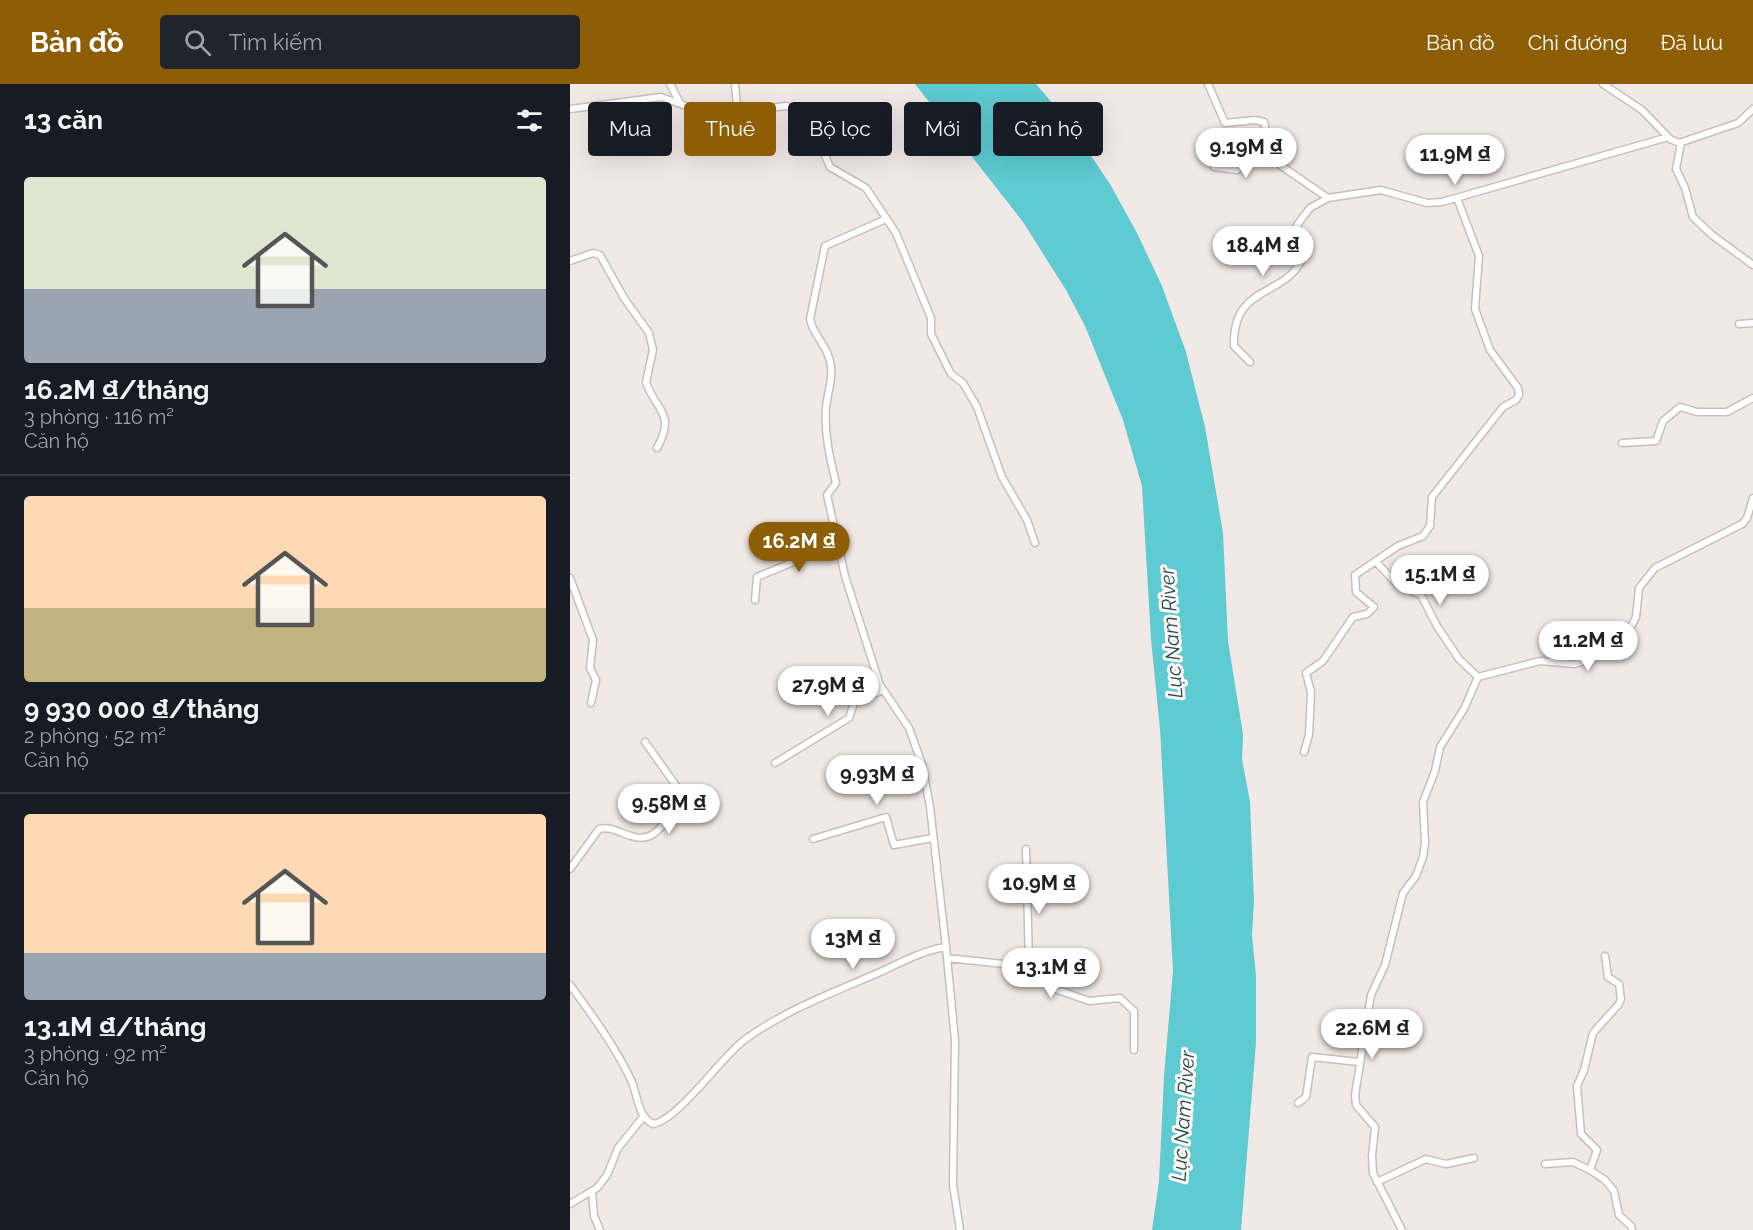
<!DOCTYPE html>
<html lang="vi">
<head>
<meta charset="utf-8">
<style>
	body { margin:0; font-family:Raleway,sans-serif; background:#20242c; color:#f1f3f6; height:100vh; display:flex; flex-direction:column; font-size:22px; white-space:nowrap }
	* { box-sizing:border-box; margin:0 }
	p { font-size:20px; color:#9ea1a6 }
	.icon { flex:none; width:33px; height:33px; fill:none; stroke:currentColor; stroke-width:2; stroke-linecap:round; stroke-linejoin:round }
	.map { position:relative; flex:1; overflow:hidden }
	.details { display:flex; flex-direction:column; background:#171b24; width:570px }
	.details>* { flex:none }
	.top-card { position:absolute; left:18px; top:18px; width:570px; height:54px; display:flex; gap:12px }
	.price { position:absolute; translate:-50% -51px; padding:0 14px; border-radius:21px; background:#fff; color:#222; font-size:20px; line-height:39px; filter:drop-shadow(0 2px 3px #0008) }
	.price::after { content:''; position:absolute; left:50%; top:36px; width:18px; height:14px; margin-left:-9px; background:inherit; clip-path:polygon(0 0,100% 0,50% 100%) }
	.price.on { background:#8e5e07; color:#fff }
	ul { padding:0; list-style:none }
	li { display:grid; align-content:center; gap:12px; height:318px; padding:0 24px }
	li+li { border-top:2px solid #363941 }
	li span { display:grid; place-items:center; height:186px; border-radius:6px; color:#555 }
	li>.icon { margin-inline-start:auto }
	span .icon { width:108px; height:108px; fill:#fffc; stroke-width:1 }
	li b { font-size:26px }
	h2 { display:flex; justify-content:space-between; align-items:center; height:72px; padding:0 24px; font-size:26px }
	.chip { padding:0 21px; border-radius:6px; background:#171b24; box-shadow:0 6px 24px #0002; font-size:21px; line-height:54px }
	.chip.on { background:#8e5e07; color:#fff }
	header { display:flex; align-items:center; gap:36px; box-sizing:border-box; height:84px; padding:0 30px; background:#8e5e07; color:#fff }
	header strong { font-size:28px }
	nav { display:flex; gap:33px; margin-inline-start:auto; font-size:21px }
	.search { width:420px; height:54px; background:#20242c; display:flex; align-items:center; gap:15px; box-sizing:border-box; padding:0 21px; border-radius:6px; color:#9ea1a6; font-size:22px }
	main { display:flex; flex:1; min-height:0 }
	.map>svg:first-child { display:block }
</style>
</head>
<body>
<header>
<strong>Bản đồ</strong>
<div class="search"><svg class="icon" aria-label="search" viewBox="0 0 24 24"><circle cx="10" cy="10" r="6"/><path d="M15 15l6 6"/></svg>Tìm kiếm</div>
<nav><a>Bản đồ</a><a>Chỉ đường</a><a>Đã lưu</a></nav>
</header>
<main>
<section class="details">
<h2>13 căn<svg class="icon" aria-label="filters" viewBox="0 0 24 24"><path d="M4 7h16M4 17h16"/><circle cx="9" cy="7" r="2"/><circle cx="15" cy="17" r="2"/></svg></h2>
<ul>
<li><span style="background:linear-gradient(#dfe7d0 60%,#9aa5b1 0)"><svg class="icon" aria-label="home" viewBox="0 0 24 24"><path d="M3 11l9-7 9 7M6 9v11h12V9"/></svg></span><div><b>16.2M ₫/tháng</b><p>3 phòng · 116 m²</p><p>Căn hộ</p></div></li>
<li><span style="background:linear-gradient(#ffd9b3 60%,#c2b280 0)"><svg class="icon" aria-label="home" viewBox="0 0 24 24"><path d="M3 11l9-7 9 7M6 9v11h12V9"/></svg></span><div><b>9 930 000 ₫/tháng</b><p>2 phòng · 52 m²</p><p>Căn hộ</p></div></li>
<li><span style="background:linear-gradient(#ffd9b3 75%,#9aa5b1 0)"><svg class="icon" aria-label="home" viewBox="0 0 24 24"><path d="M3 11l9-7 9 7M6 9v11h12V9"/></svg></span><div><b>13.1M ₫/tháng</b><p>3 phòng · 92 m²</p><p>Căn hộ</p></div></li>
</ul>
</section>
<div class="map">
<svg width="1183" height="1146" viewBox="0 0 1183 1146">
	<rect width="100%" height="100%" fill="#f1e9e5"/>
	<path fill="#5ecad2" d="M345,0H466L496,35L540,100L567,149L592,202L616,268L635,343L653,449L658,557L673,650L672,675L680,718L684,818L682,851L686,892V958L671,1146H582L589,1097L594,992L603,887L590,645L581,555L572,402L553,336L515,242L496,206L453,138Z"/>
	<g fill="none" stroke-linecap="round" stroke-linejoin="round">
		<g stroke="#c6bfbb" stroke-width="9">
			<path id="minor" d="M100,0L110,19
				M165,0L167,23
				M638,0L655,39L685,36L694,38L701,67L710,81L758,114L811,106L857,119L872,118L1098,53
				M1033,0L1072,26L1100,55L1109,59L1168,39L1183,25
				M0,25L91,13L119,23L192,25L216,22L223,24L230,41L248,55L260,83L296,104L326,149L361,234V250L381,290L393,299L407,323L432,393L457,436L465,459
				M1111,59L1106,85L1115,104L1123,133L1142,151L1183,181
				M644,83L667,86L673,75H705
				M316,135L255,162L240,235C243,252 258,261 261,282C263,296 257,310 256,324C254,350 260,374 266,399L257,411L275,492L310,601L339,644L352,680L360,723L376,863
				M0,177L23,169L30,171L54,214L79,249L83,266L76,298C85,327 107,328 87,364
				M1169,240L1183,239
				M680,278L664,262C662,202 711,213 730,179C734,172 735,160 736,152L727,146V141L740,124L758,114
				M1052,359L1086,357L1093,337L1110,323L1127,328H1157L1183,314
				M807,479L828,501L851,511L867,542L889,575L908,593
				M0,494L23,556L20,584L26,596L21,619
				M185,516L187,493L231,475L266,454
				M734,668L739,651L741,608L736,589L753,577L783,533L797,530L804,523L786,508L785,491L828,462L853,452L860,442L862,413L933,323L946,316L949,311L948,304L920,266L905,225L909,172L887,114
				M205,679L279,634L284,619L313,606
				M243,755L316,733L324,761L362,754
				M0,785L29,745C40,742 50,749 61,752C90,762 103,726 107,703L75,658
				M377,874L453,882L488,906L519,917L550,914L564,927V966
				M453,882L459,878L456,765
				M0,901C22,931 45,962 61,996C68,1011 67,1032 83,1040C108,1036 150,975 173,957C213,927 262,909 308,889C328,880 353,866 376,863L385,956L383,1101L390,1146
				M728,1019L736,1013L742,973L789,978
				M975,1080L1003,1078L1020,1086L1035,1096L1044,1107L1049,1131L1061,1142L1062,1146
				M1020,1086L1027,1066L1011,1050L1007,1002L1014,986L1023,949L1049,920L1051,915L1049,900L1038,893L1035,872
				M807,1098L856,1075L876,1080L904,1074
				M22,1107L24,1132L30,1146
				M0,1120L27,1104L37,1091L48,1064L73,1033
				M832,1146L803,1089L802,1072L805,1043L786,1021L785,1011L801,911L815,881L833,809L846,792L853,773L855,759L853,718L865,687L870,663L894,625L908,593L970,577L1004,580L1015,577L1054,550L1062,541L1066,533L1069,504L1085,484L1172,440L1177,434L1183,414"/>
		</g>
		<use href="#minor" stroke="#fff" stroke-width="6"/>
	</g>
	<g text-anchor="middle" stroke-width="6" stroke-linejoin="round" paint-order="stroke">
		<g font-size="20" font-style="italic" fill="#1a4b4e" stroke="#fef7f3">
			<text transform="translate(601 549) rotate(-94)" y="7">Lục Nam River</text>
			<text transform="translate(613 1032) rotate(-86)" y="7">Lục Nam River</text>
		</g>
	</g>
</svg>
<b class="price" style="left:676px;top:95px">9.19M ₫</b>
<b class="price" style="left:885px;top:102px">11.9M ₫</b>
<b class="price" style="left:693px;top:193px">18.4M ₫</b>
<b class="price on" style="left:229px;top:489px">16.2M ₫</b>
<b class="price" style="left:870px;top:522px">15.1M ₫</b>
<b class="price" style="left:1018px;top:588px">11.2M ₫</b>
<b class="price" style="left:258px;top:633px">27.9M ₫</b>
<b class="price" style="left:307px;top:722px">9.93M ₫</b>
<b class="price" style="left:99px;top:751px">9.58M ₫</b>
<b class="price" style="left:469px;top:831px">10.9M ₫</b>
<b class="price" style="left:283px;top:886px">13M ₫</b>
<b class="price" style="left:481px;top:915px">13.1M ₫</b>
<b class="price" style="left:802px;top:976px">22.6M ₫</b>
<div class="top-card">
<a class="chip">Mua</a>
<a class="chip on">Thuê</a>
<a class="chip">Bộ lọc</a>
<a class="chip">Mới</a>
<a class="chip">Căn hộ</a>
</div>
</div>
</main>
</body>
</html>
